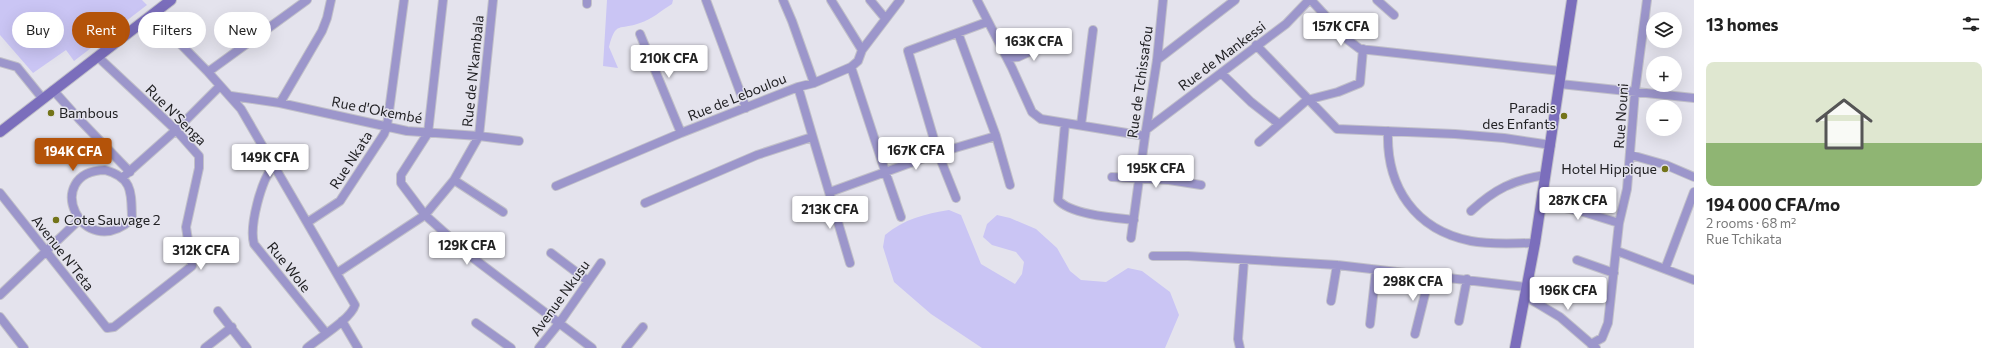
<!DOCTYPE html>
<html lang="en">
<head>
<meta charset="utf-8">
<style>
	body { margin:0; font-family:Commissioner,sans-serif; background:#f2f2f2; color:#222; height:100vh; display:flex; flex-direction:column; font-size:15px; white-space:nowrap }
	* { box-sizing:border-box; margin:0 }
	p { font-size:13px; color:#767676 }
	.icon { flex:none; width:22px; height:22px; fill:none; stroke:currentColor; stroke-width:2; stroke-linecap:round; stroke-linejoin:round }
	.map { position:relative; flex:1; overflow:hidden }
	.drawer { display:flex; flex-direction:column; background:#fff; width:300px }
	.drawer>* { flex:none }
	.hud { position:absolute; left:12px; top:12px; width:380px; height:36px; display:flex; gap:8px }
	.buttons { position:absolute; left:1646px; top:12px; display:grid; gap:8px }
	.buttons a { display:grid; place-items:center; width:36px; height:36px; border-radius:50%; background:#fff; box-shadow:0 4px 16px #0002; font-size:20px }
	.price { position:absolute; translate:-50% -34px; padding:0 9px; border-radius:4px; background:#fff; color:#222; font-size:13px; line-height:26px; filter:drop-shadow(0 1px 2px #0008) }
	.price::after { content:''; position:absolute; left:50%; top:24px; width:12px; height:9px; margin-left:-6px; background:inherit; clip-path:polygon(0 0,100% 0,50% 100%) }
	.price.active { background:#b45309; color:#fff }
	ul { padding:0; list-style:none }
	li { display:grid; align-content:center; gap:8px; height:212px; padding:0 12px }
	li span { display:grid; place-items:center; height:124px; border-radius:8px; color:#555 }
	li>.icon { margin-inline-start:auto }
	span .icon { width:72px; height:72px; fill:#fffc; stroke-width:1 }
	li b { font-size:17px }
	h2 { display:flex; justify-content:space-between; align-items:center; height:48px; padding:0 12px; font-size:17px }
	.tag { padding:0 14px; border-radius:18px; background:#fff; box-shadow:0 4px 16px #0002; font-size:14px; line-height:36px }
	.tag.active { background:#b45309; color:#fff }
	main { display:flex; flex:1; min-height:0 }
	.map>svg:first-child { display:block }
</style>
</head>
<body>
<main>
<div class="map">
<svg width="1694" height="348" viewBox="0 0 1694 348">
	<rect width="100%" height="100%" fill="#e4e3ed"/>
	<path fill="#cac5f4" d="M0,0H142L147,5L74,61L66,50L33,73L0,35Z
		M607,0H673L672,4C662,10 651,20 640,23C619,31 616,20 609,47L618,68L603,66Z
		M949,210L961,215L981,264L1015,284L1022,274L1024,262L1016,252L992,245L983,237L987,224L997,215L1010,218L1036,229L1057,248L1070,271L1081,280L1106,282L1128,268L1142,271L1170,292L1179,315L1165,348H982L931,314L894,282L883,247L885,235C904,219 925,214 949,210Z"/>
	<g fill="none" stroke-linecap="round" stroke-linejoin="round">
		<g stroke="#c1c0c9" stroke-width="10">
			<path id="street" d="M443,0L428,133L401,175V183L425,215L473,258L592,348
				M706,0L746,108
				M783,0L792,21L814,83
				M831,0L862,50
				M870,0L885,18
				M977,0L1012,68L1032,112L1041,119L1145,136
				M1311,0L1348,40L1360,49L1561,71
				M1377,0L1394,15
				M587,4V0
				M152,15L208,72L241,109L355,305C351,319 319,338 307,348
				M958,33L996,136L1010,185
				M640,34L681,133
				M1256,45L1337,129L1455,134L1504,138L1551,145
				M1007,58L1018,57L1040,47L1057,45
				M1157,60L1235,0
				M0,62L17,67L43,99
				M851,67L885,171L901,217
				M208,72L307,0
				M1221,73L1251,102L1279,124
				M1560,84L1694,98
				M798,87L850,263
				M53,90L79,119L130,172
				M231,96L280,103L407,131L479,136L519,141
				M280,103L322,31L327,18L331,0
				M1065,124L1058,200C1071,215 1116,218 1134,220
				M1081,125L1093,30
				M1147,129L1286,24L1309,0
				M1388,131C1386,187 1415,230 1471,241C1491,245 1514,243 1535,243
				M1259,142L1307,100L1338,92L1360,83L1363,49
				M1631,155L1666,165L1694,177
				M274,165C261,180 249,226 254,244L326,333
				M105,170C134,178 131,194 132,219C81,264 41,172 105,170Z
				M1112,177L1169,180L1201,185
				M122,178L176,130L220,86
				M454,180L503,212
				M556,186L681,133L798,87L814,83L851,67L858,61L862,50L900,0
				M830,192L938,153L996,136
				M0,193L107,328L114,327L192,266L186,227L199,168V156L176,130L98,57
				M956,198L938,153L908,51L987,22
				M645,203L757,155L812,137
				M1541,203L1580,211L1619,223
				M1471,211C1495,189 1513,180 1545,175
				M308,222L340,201L384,134L387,126L404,0
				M1131,238L1145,136L1157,60L1163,0
				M1617,251L1694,280
				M551,253L588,281
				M1153,256H1188L1337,265L1526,287
				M1577,260L1614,273
				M1665,269L1694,192
				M337,273L425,215L454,180L479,136L493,0
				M0,295L79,220
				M1525,296L1560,317L1596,348
				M1331,301L1337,265
				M218,311L247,348
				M0,317L24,348
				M342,321L358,348
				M1459,321L1467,279
				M476,323L511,348
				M1370,324L1376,270
				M1415,334L1430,274
				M1591,344L1602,338L1608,323L1619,223L1627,189L1635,91L1647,0
				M205,348L232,327
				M539,348L560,322L601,263
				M626,348L643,327
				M1240,348L1238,339L1244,260"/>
		</g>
		<g stroke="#c1c0c9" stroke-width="12">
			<path id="secondary" d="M0,132L171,0
				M1515,348L1535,243L1572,0"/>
		</g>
		<use href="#street" stroke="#9c96cb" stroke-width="8"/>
		<use href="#secondary" stroke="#7b6ebc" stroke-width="10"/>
	</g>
	<g fill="#737419" stroke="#e4e3ed" stroke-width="1.5">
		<circle cx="51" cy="113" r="4"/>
		<circle cx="1564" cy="116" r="4"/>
		<circle cx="1665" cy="169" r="4"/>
		<circle cx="56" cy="220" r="4"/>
	</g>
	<g text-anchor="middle" stroke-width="3" stroke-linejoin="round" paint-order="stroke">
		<g font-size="14" fill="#222225" stroke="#e4e3ed">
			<text transform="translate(1222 56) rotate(-37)" y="5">Rue de Mankessi</text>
			<text transform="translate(473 71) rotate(-84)" y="5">Rue de N'kambala</text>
			<text transform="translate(1140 82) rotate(-82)" y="5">Rue de Tchissafou</text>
			<text transform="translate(737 97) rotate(-22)" y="5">Rue de Leboulou</text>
			<text transform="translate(377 110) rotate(11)" y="5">Rue d'Okembé</text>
			<text transform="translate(176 115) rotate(45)" y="5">Rue N'Senga</text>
			<text transform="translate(1621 116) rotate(-86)" y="5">Rue Nouni</text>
			<text transform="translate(351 160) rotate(-57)" y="5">Rue Nkata</text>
			<text transform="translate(63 253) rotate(52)" y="5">Avenue N'Teta</text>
			<text transform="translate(289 267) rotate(51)" y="5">Rue Wole</text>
			<text transform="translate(560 298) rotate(-54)" y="5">Avenue Nkusu</text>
		</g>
		<g font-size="14" fill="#222225" stroke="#e4e3ed" text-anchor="end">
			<text x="1556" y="113">Paradis<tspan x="1556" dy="16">des Enfants</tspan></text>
			<text x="59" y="118" text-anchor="start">Bambous</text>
			<text x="1657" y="174">Hotel Hippique</text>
			<text x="64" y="225" text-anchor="start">Cote Sauvage 2</text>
		</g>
	</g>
</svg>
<div class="buttons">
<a><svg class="icon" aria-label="layers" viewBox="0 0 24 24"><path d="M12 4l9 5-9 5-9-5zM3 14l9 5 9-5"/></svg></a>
<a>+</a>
<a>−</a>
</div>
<b class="price" style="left:1341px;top:47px">157K CFA</b>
<b class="price" style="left:1034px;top:62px">163K CFA</b>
<b class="price" style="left:669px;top:79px">210K CFA</b>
<b class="price" style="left:916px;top:171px">167K CFA</b>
<b class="price active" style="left:73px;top:172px">194K CFA</b>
<b class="price" style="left:270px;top:178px">149K CFA</b>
<b class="price" style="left:1156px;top:189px">195K CFA</b>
<b class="price" style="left:1578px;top:221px">287K CFA</b>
<b class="price" style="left:830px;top:230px">213K CFA</b>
<b class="price" style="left:467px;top:266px">129K CFA</b>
<b class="price" style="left:201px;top:271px">312K CFA</b>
<b class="price" style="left:1413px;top:302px">298K CFA</b>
<b class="price" style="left:1568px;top:311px">196K CFA</b>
<div class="hud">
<a class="tag">Buy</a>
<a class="tag active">Rent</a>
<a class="tag">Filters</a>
<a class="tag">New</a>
</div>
</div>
<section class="drawer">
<h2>13 homes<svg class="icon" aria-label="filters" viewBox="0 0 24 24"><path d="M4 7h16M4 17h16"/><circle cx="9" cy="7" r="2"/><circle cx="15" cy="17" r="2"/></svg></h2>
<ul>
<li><span style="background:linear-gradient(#dfe7d0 65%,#8fb573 0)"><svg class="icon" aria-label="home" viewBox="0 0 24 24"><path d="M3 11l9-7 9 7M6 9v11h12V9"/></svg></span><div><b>194 000 CFA/mo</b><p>2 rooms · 68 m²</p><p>Rue Tchikata</p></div></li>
</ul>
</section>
</main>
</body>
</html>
